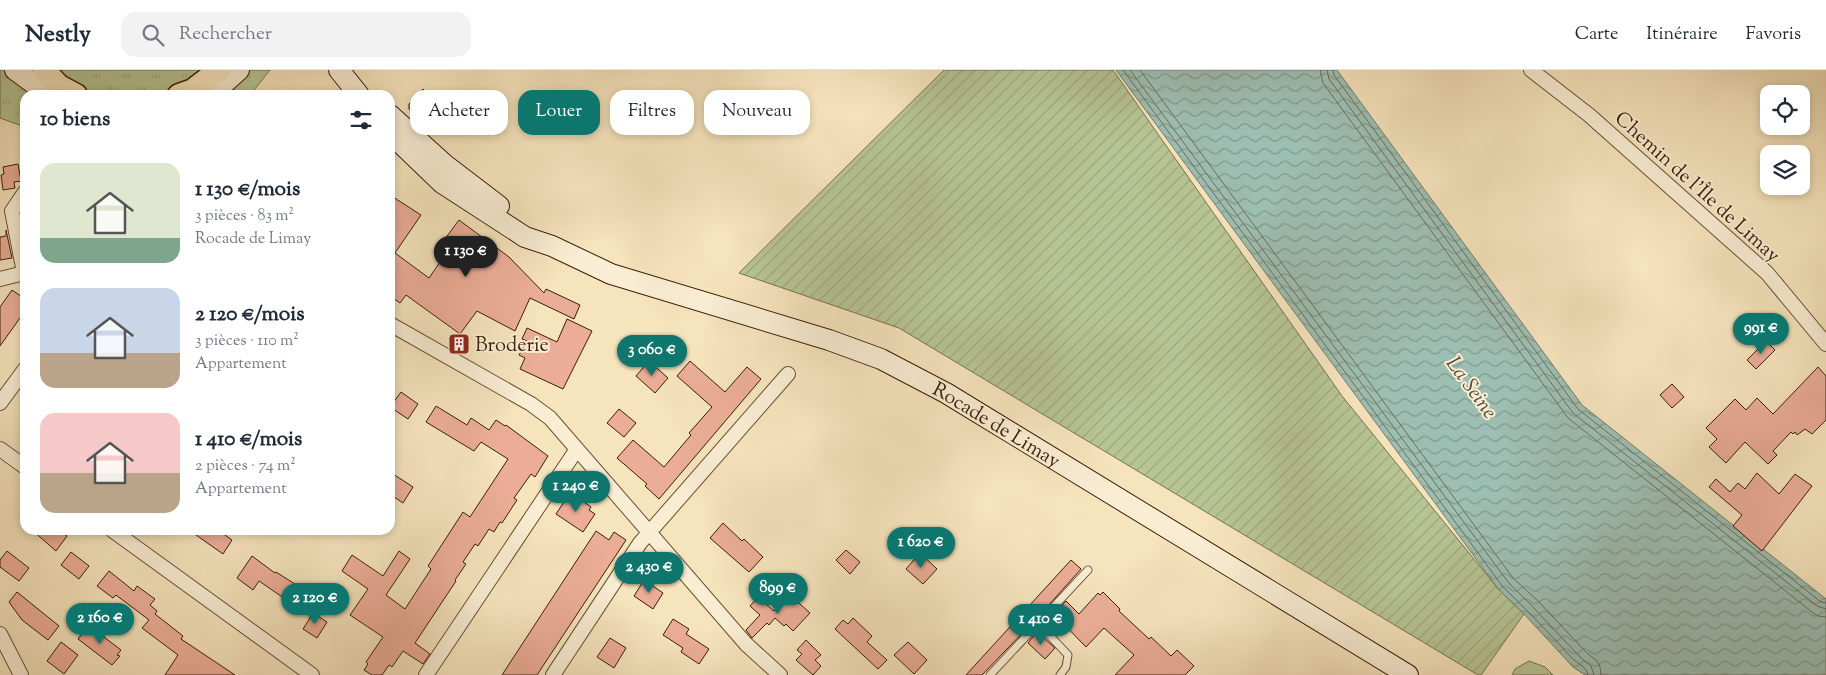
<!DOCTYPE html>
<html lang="fr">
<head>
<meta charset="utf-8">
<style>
	body { margin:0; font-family:"Sorts Mill Goudy",serif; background:#f2f2f3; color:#1f2937; height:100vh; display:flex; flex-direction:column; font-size:19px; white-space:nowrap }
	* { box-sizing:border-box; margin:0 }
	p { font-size:16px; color:#747a83 }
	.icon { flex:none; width:28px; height:28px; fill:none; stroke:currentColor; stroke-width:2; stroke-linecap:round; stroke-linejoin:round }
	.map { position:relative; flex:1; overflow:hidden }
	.drawer { position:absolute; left:20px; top:20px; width:375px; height:445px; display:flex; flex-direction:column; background:#fff; border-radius:15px; box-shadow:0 2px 8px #0003 }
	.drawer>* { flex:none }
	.banner { position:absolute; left:410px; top:20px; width:475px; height:45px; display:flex; gap:10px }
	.fabs { position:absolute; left:1760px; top:15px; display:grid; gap:10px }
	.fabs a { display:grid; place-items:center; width:50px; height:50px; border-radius:10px; background:#fff; box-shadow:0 2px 8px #0003; font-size:25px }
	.price { position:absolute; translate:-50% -42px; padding:0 11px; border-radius:18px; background:#0f766e; color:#fff; font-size:16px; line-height:32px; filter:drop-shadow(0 1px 2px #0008) }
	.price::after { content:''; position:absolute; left:50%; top:30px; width:15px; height:11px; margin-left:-8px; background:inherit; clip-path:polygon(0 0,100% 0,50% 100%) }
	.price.current { background:#222; color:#fff }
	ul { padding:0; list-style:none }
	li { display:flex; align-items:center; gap:15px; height:125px; padding:0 20px }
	li span { display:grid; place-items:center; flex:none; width:140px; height:100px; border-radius:15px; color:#555 }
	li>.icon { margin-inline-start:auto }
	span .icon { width:60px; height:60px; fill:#fffc; stroke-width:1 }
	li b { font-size:21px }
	h2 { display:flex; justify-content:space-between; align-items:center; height:60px; padding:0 20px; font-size:21px }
	.pill { padding:0 18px; border-radius:15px; background:#fff; box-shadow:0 2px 8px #0003; font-size:18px; line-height:45px }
	.pill.current { background:#0f766e; color:#fff }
	header { display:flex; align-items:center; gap:30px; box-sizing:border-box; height:70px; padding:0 25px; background:#fff; border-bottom:1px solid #e0e1e3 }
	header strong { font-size:24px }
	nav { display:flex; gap:28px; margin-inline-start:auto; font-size:18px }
	.search { width:350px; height:45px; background:#f2f2f3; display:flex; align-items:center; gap:12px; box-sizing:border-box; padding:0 18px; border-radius:15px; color:#747a83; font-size:19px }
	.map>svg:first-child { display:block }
</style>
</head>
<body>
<header>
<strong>Nestly</strong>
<div class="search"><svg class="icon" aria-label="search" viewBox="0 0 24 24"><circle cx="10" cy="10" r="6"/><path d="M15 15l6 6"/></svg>Rechercher</div>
<nav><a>Carte</a><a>Itinéraire</a><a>Favoris</a></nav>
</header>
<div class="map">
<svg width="1826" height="605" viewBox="0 0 1826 605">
	<defs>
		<pattern id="grass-tufts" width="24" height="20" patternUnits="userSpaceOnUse" patternTransform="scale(1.25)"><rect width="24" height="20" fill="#b7c595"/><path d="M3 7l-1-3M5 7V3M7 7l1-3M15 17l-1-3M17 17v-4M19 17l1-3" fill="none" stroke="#9ea97f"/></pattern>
		<pattern id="garden-furrows" width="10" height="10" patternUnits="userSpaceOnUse" patternTransform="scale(1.25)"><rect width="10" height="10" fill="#b7c595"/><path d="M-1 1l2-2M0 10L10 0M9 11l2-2" fill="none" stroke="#9ea97f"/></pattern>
		<pattern id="water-waves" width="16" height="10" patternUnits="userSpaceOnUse" patternTransform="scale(1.25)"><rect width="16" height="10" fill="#9dbeb2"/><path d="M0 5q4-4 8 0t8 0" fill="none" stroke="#819a8f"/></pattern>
	</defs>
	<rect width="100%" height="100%" fill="#f6e4bd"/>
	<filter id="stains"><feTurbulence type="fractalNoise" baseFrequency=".004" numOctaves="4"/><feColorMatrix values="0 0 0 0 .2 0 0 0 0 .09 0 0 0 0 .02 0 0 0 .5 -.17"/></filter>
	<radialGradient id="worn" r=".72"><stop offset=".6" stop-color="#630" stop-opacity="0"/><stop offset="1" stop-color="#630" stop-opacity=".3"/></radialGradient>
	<path fill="url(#grass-tufts)" stroke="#79724e" d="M0,0H270L250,25H25V57L0,48Z"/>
	<path fill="#b7c595" stroke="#79724e" d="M1529,591L1545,597L1553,605H1512L1515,599Z"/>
	<path fill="url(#garden-furrows)" stroke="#79724e" d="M944,0H1113L1342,326L1499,520L1524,544L1481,605H1478L899,258L739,203Z"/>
	<path fill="url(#water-waves)" stroke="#767e6d" d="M1116,0H1337L1582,335L1826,529V605H1585L1573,597L1524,544L1499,520Z"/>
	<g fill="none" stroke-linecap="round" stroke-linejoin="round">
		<path stroke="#6c6e5c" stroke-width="1" d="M1123,0L1503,517C1527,540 1550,564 1572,588C1578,594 1587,597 1588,605
			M1130,0L1508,512L1532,536L1581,588L1591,596L1594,605
			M1140,0L1513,508L1538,531L1586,582L1597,591L1600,597L1601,605
			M1320,0L1323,13L1568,348L1812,542L1818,546L1826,547
			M1327,0L1329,9L1573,343L1817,536L1826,539
			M1333,0L1334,5L1578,339L1821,532L1826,533"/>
	</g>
	<path fill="#ebad97" stroke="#3b1e06" d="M423,19L431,27L419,40L416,42L412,41L409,39V34Z
		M18,94L21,111L14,112L15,118L3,120L1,105L4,104L3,97Z
		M390,125L421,145L395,183L429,208L447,182L439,177L459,150L509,187L544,223L546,219L580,235L574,249L530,228L515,261L477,241L460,264L406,225L400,233L390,226Z
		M6,160L12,188L0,190V167L6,166Z
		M12,220L25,229V241L0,276V237Z
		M567,249L592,261L563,319L520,299L525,288L519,285L527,271L522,269L527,258L557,272Z
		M1766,271L1775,280L1756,299L1747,290Z
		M649,291L668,308L655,323L636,306Z
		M690,291L725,322L747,297L761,309L659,429L645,416L647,414L617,388L633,370L664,397L691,365L689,363L712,337L677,306Z
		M1818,297L1826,306V350L1812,364L1805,359L1797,365L1795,362L1793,364L1791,362L1773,381L1777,385L1768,394L1745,372L1726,393L1709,377L1717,369L1706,358L1735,329L1746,340L1757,328L1773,344Z
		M1672,314L1684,327L1672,338L1660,325Z
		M401,322L418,334L408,349L390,337Z
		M436,336L467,355L471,348L489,360L496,350L505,356L506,355L548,386L535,407L531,404L514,428L517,430L502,453L500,452L494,462L489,459L478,476L475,474L463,492L466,494L455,510L456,511L415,573L430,584L423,594L403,581L392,597L389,595L382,605H372L364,600L368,594L366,592L383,567L350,545L368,519L342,501L352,485L383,506L399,481L410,489L386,525L405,539L431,499L428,496L463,442L470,447L508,389L481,372L474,381L426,352Z
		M619,339L636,353L624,367L607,353Z
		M390,402L413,417L403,433L390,424Z
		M1757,403L1779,424L1795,404L1812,416L1762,481L1733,456L1742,445L1709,417L1716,409L1730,422L1738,413L1745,419Z
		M568,426L573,430L575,427L580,429L591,437L589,440L595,444L583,462L556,444Z
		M723,453L742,471L744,469L763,487L749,502L710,468Z
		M32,460H59L67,466L56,481Z
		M189,460H218L232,470L223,484Z
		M596,461L609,470L614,462L626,470L537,605H502Z
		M846,480L860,492L850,504L836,490Z
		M7,481L29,498L19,511L0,497V490Z
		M71,482L89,496L79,509L61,495Z
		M920,483L937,499L923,514L906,499Z
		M252,486L275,503L276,502L317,528L307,544L259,511L253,520L237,508Z
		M1071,490L1081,499L1047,537L1045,536L1029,554L1030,555L982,605H966Z
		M109,501L134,521L137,516L155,529L150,535L157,541L155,544L183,566L181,569L235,605H165L178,585L142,558L149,550L116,525L113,528L97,516Z
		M644,510L663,523L653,539L634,526Z
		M17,522L59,556L48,570L22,550L9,532Z
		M1103,522L1120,539L1119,541L1149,569L1151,567L1171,586L1177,580L1194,596L1185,605H1115L1134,585L1104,558L1086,577L1054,544L1066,531L1079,544L1098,523L1100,525Z
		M790,525L810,543L793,561L786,554L784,556L775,548L769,555L767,553L752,568L746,560L760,545L750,536L758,527L774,541Z
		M313,543L327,552L317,568L303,559Z
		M853,548L872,566L867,572L887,590L878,599L835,559L843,550L848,554Z
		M673,549L689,559L686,564L709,579L699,594L681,582L683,578L663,565Z
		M88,555L121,580L117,585L120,586L112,595L78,569Z
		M1037,562L1055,578L1045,589L1028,573Z
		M610,568L626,578L614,598L597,587Z
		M806,570L821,585L815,590L821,596L813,605L796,590L802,584L797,580Z
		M61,572L78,585L64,604L47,591Z
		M908,572L927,590L914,604L894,585Z"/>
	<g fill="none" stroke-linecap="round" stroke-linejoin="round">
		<g stroke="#6a5034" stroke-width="9">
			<path id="lane" d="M1039,554L1068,585L1066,597L1060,605
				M990,605L1088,500"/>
		</g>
		<g stroke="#6a5034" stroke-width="16">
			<path id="street" d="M1531,0L1589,45L1767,203L1826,274
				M0,209L24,203L12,141L25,122
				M390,254L531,334L550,348L746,574L780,605
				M0,333L25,299
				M0,379L25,397
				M112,460L312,605
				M0,564L21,605
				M426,605L577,379
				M553,605L640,473L788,304"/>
		</g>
		<g stroke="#3b1e06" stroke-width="22">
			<g id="secondary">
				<path d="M15,0L49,25"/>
				<path d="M339,0L359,25"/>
				<path d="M211,25L239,0"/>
				<path d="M390,45L444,94L499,136"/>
				<path id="s1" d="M390,63L442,113L525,167L552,176L611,204L829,270L881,289L946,323L1408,605"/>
			</g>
		</g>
		<g stroke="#3b1e06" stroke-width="25">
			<path id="primary" d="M44,0L59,16L76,25
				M179,25L193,20L219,0"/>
		</g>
		<use href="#lane" stroke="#f9edd4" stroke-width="7"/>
		<use href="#street" stroke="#f9edd4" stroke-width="14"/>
		<use href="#secondary" stroke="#f9edd4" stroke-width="20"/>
		<use href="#primary" stroke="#f6e4bd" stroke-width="22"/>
	</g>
	<defs>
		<g id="building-square" transform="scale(1.125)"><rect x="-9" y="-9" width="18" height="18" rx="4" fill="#8f2418" stroke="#f9edd4"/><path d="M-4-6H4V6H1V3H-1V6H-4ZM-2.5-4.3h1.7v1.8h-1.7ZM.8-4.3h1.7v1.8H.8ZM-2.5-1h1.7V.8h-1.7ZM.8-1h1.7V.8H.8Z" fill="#fff"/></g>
	</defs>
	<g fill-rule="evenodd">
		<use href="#building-square" x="459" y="274"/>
	</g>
	<g text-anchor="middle" stroke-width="4" stroke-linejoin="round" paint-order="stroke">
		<g font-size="20" fill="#3b1e06" stroke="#f9edd4">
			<text transform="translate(1698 116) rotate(42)" y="7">Chemin de l'Île de Limay</text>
			<text dy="7" stroke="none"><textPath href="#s1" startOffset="681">Rocade de Limay</textPath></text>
		</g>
		<g font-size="20" fill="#3b1e06" stroke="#f9edd4" text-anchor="start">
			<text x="475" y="281">Broderie</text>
		</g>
		<g font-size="21" font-style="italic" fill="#584e3a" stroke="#f9edd4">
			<text transform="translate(1472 317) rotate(54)" y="7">La Seine</text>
		</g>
	</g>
	<rect width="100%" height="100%" filter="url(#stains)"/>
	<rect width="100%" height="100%" fill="url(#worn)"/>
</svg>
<div class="fabs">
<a><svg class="icon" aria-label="locate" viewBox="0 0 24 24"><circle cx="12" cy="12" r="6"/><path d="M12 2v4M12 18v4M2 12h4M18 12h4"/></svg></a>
<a><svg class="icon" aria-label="layers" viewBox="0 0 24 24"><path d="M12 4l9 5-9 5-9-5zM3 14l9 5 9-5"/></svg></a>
</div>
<b class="price current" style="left:466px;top:208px">1 130 €</b>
<b class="price" style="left:1761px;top:285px">991 €</b>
<b class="price" style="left:652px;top:307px">3 060 €</b>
<b class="price" style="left:576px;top:443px">1 240 €</b>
<b class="price" style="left:921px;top:499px">1 620 €</b>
<b class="price" style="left:649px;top:524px">2 430 €</b>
<b class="price" style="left:778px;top:545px">899 €</b>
<b class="price" style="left:315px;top:555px">2 120 €</b>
<b class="price" style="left:100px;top:575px">2 160 €</b>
<b class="price" style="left:1041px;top:576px">1 410 €</b>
<div class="banner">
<a class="pill">Acheter</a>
<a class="pill current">Louer</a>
<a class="pill">Filtres</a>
<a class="pill">Nouveau</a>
</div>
<section class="drawer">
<h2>10 biens<svg class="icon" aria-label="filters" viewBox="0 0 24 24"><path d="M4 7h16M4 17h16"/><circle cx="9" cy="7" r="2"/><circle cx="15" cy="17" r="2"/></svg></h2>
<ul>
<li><span style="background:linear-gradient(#dfe7d0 75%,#7fa58c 0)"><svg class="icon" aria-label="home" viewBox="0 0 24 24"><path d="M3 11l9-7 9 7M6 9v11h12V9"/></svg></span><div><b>1 130 €/mois</b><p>3 pièces · 83 m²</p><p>Rocade de Limay</p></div></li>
<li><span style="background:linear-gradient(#c9d6e8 65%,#b9a48a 0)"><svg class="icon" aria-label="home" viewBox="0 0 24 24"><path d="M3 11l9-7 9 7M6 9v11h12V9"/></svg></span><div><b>2 120 €/mois</b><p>3 pièces · 110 m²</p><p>Appartement</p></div></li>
<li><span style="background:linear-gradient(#f6c9c9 60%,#b9a48a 0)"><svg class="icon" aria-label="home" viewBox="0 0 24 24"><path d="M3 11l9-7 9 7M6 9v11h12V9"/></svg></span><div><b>1 410 €/mois</b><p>2 pièces · 74 m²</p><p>Appartement</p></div></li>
</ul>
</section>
</div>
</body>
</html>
